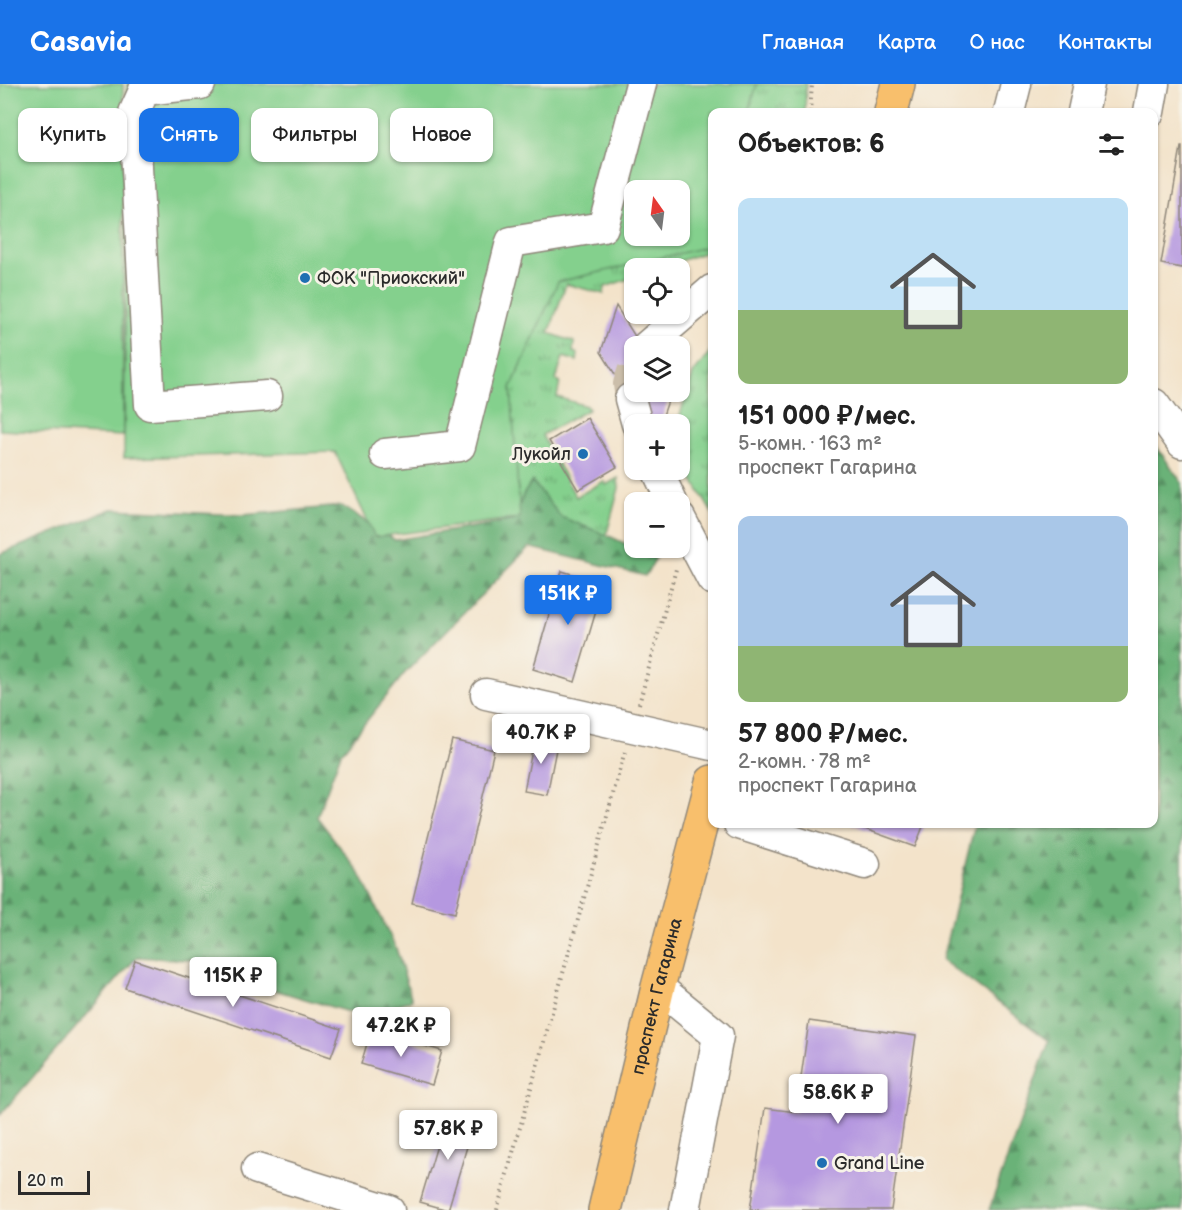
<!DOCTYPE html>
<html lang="ru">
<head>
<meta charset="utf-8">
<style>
	body { margin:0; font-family:"Balsamiq Sans",sans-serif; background:#f6f6f6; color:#222; height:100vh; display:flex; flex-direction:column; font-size:22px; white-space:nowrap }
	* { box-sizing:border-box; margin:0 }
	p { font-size:20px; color:#767676 }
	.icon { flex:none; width:33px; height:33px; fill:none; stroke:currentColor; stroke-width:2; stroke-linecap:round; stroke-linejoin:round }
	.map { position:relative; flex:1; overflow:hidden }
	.details { position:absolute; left:708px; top:24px; width:450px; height:720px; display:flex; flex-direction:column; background:#fff; border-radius:12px; box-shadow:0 2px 4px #0004 }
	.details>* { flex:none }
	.top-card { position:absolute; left:18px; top:24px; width:570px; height:54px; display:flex; gap:12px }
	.needle { width:39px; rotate:346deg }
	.tools { position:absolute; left:624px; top:96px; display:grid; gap:12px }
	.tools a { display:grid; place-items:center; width:66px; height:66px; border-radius:12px; background:#fff; box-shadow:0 2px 4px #0004; font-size:30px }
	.scale { position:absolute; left:18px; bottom:15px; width:72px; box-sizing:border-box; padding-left:6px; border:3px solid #2b2b2b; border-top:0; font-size:16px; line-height:21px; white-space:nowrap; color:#2b2b2b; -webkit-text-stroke:4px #f7f3e8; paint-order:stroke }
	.price { position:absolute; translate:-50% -51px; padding:0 14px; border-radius:6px; background:#fff; color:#222; font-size:20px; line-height:39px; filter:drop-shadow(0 2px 3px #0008) }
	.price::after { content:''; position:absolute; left:50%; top:36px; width:18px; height:14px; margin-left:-9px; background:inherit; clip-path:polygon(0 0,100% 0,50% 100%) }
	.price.active { background:#1a73e8; color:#fff }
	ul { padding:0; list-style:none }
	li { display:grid; align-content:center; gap:12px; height:318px; padding:0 30px }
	li span { display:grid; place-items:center; height:186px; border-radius:12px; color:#555 }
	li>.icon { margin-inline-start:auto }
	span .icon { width:108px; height:108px; fill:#fffc; stroke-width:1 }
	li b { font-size:26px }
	h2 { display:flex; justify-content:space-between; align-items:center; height:72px; padding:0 30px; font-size:26px }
	.tag { padding:0 21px; border-radius:12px; background:#fff; box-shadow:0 2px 4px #0004; font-size:21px; line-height:54px }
	.tag.active { background:#1a73e8; color:#fff }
	header { display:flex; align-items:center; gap:36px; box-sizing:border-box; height:84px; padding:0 30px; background:#1a73e8; color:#fff }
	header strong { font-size:28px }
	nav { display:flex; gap:33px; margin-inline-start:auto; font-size:21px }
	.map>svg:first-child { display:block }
</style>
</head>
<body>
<header>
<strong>Casavia</strong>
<nav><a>Главная</a><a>Карта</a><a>О нас</a><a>Контакты</a></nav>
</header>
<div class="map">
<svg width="1182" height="1126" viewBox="0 0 1182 1126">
	<defs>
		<pattern id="grass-tufts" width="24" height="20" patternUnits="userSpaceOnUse" patternTransform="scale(1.5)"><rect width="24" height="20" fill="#84d08d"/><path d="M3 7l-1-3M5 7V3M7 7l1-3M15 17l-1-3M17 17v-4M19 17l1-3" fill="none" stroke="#6ca973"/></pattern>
		<pattern id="forest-firs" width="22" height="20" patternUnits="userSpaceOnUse" patternTransform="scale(1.5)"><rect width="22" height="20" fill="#6bb278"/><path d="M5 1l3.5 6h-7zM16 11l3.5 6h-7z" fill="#589163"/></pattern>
	</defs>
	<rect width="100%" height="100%" fill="#f7f3e8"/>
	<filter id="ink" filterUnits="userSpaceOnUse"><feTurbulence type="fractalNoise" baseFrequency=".0167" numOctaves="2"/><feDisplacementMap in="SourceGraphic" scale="12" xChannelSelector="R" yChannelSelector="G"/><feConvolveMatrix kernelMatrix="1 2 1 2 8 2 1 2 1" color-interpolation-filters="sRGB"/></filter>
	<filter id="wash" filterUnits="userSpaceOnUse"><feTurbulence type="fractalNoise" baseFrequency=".008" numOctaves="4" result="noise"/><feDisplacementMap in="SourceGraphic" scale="24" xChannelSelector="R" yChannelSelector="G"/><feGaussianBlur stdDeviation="1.35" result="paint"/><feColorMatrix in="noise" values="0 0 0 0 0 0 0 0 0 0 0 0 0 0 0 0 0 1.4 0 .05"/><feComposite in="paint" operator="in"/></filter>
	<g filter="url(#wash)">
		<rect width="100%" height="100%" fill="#f3e3ca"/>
		<path fill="url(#grass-tufts)" stroke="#587e5c" stroke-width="1.5" d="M730,0H806L805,28H722Z
			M712,62V166L659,184H634V193L605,203L604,210L566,200L549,249L574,258L573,268L578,270L577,277L563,273L556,296L560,298L557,313L586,322L589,325L542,351L576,413L604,397L606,401L618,394L619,404L600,475L523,458L507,304L514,180L684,163Z
			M712,265V429L680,374V340H677L693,290Z"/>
		<path fill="url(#forest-firs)" stroke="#4b6e52" stroke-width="1.5" d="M1154,359L1182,399V1126H989L1049,957L942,876L975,740H1154Z
			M532,397L561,433L609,452L656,474L645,492L529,463L405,589L341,669L317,733L359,788L396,864L412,916L362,932L268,904L202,877L137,873L0,1031V470L112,425L243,431L342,422L395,456L515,436L523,411Z"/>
		<path fill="#84d08d" stroke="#587e5c" stroke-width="1.5" fill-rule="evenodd" d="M0,0H123V352L0,346Z
			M127,0H757L749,28H712V156L711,162L558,198L511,304L520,434L375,453L335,368L124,374ZM634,106H680V152H634Z"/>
		<g id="blocks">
			<path fill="#b598e0" d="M1181,63H1182V184L1161,180Z
				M616,222L641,262H634V308H668L670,311L660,340H646L601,268Z
				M587,334L617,383L578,406L549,357Z
				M562,487L604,500L575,598L533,585Z
				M535,651L558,655L547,711L524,707Z
				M452,656L494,666L455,829L412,819Z
				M851,740H924L915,763Z
				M135,876L341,945L331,973L125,904Z
				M809,937L916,952L891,1126H750L765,1024L796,1028Z
				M371,946L442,967L432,1001L361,980Z
				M447,1028L475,1036L448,1126L420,1118Z"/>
		</g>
	</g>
	<g filter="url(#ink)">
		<use href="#blocks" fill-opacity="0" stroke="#8f877a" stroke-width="1.5"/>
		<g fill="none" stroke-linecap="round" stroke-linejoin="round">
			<path stroke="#cbbeaa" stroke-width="30" stroke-dasharray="30 15" stroke-linecap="butt" d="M630,315L628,300L634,282"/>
			<g stroke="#8f877a" stroke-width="33">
				<path id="minor" d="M147,0L134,29L150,321L267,312
					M144,6L200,0
					M1009,28L1016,0
					M1083,28L1089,0
					M1149,28L1154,0
					M647,262L712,206
					M630,315L637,340
					M1154,320L1182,359
					M385,370L460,362L511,158L603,143L641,0
					M657,386L672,418
					M680,434L712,495
					M486,610L712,661
					M739,740L865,780
					M658,903L718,952L685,1126
					M257,1085L389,1126"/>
			</g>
			<g stroke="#8f877a" stroke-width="36">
				<g id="major">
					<path d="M891,28L898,0"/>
					<path id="s1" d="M605,1126L658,903L712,698"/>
				</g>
			</g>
			<path stroke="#8f877a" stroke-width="4" stroke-dasharray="1.5 4.5" stroke-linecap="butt" d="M810,28L812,0
				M639,620L676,485
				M497,1126L625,667"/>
			<use href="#minor" stroke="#fff" stroke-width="30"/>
			<use href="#major" stroke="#f8bf6c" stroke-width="33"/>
		</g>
	</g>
	<g fill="#1f6fb2" stroke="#f7f3e8" stroke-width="2">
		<circle cx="305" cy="194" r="6"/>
		<circle cx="583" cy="370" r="6"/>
		<circle cx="822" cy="1079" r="6"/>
	</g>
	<g text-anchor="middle" stroke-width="6" stroke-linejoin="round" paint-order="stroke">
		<g font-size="18" fill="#2b2b2b" stroke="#f7f3e8" text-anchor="start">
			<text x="317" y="200">ФОК "Приокский"</text>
			<text x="571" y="376" text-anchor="end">Лукойл</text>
			<text x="834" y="1085">Grand Line</text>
		</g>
		<g font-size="18" fill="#2b2b2b" stroke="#f7f3e8">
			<text dy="6" stroke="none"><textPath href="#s1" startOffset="220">проспект Гагарина</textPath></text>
		</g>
	</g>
</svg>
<div class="tools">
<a><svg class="needle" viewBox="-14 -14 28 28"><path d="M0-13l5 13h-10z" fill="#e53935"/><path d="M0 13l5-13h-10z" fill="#767676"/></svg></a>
<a><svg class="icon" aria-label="locate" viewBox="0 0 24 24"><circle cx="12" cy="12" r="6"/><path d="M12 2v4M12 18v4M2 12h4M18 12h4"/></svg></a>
<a><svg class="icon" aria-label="layers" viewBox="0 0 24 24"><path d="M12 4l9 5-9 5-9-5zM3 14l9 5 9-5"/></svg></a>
<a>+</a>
<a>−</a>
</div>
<div class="scale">20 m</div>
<b class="price active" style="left:568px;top:542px">151K ₽</b>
<b class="price" style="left:541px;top:681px">40.7K ₽</b>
<b class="price" style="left:233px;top:924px">115K ₽</b>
<b class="price" style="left:401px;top:974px">47.2K ₽</b>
<b class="price" style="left:838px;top:1041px">58.6K ₽</b>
<b class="price" style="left:448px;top:1077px">57.8K ₽</b>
<div class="top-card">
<a class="tag">Купить</a>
<a class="tag active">Снять</a>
<a class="tag">Фильтры</a>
<a class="tag">Новое</a>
</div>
<section class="details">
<h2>Объектов: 6<svg class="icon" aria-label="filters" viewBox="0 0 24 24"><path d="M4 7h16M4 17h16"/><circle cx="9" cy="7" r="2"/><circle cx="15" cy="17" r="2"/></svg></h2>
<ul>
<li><span style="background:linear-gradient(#bfe0f5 60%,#8fb573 0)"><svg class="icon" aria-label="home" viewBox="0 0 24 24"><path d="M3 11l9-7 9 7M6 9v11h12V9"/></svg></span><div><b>151 000 ₽/мес.</b><p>5-комн. · 163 m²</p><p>проспект Гагарина</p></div></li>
<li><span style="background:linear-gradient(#a9c7e8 70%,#8fb573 0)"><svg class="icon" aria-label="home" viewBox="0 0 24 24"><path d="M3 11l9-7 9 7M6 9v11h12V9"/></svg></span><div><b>57 800 ₽/мес.</b><p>2-комн. · 78 m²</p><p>проспект Гагарина</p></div></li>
</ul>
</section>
</div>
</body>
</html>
